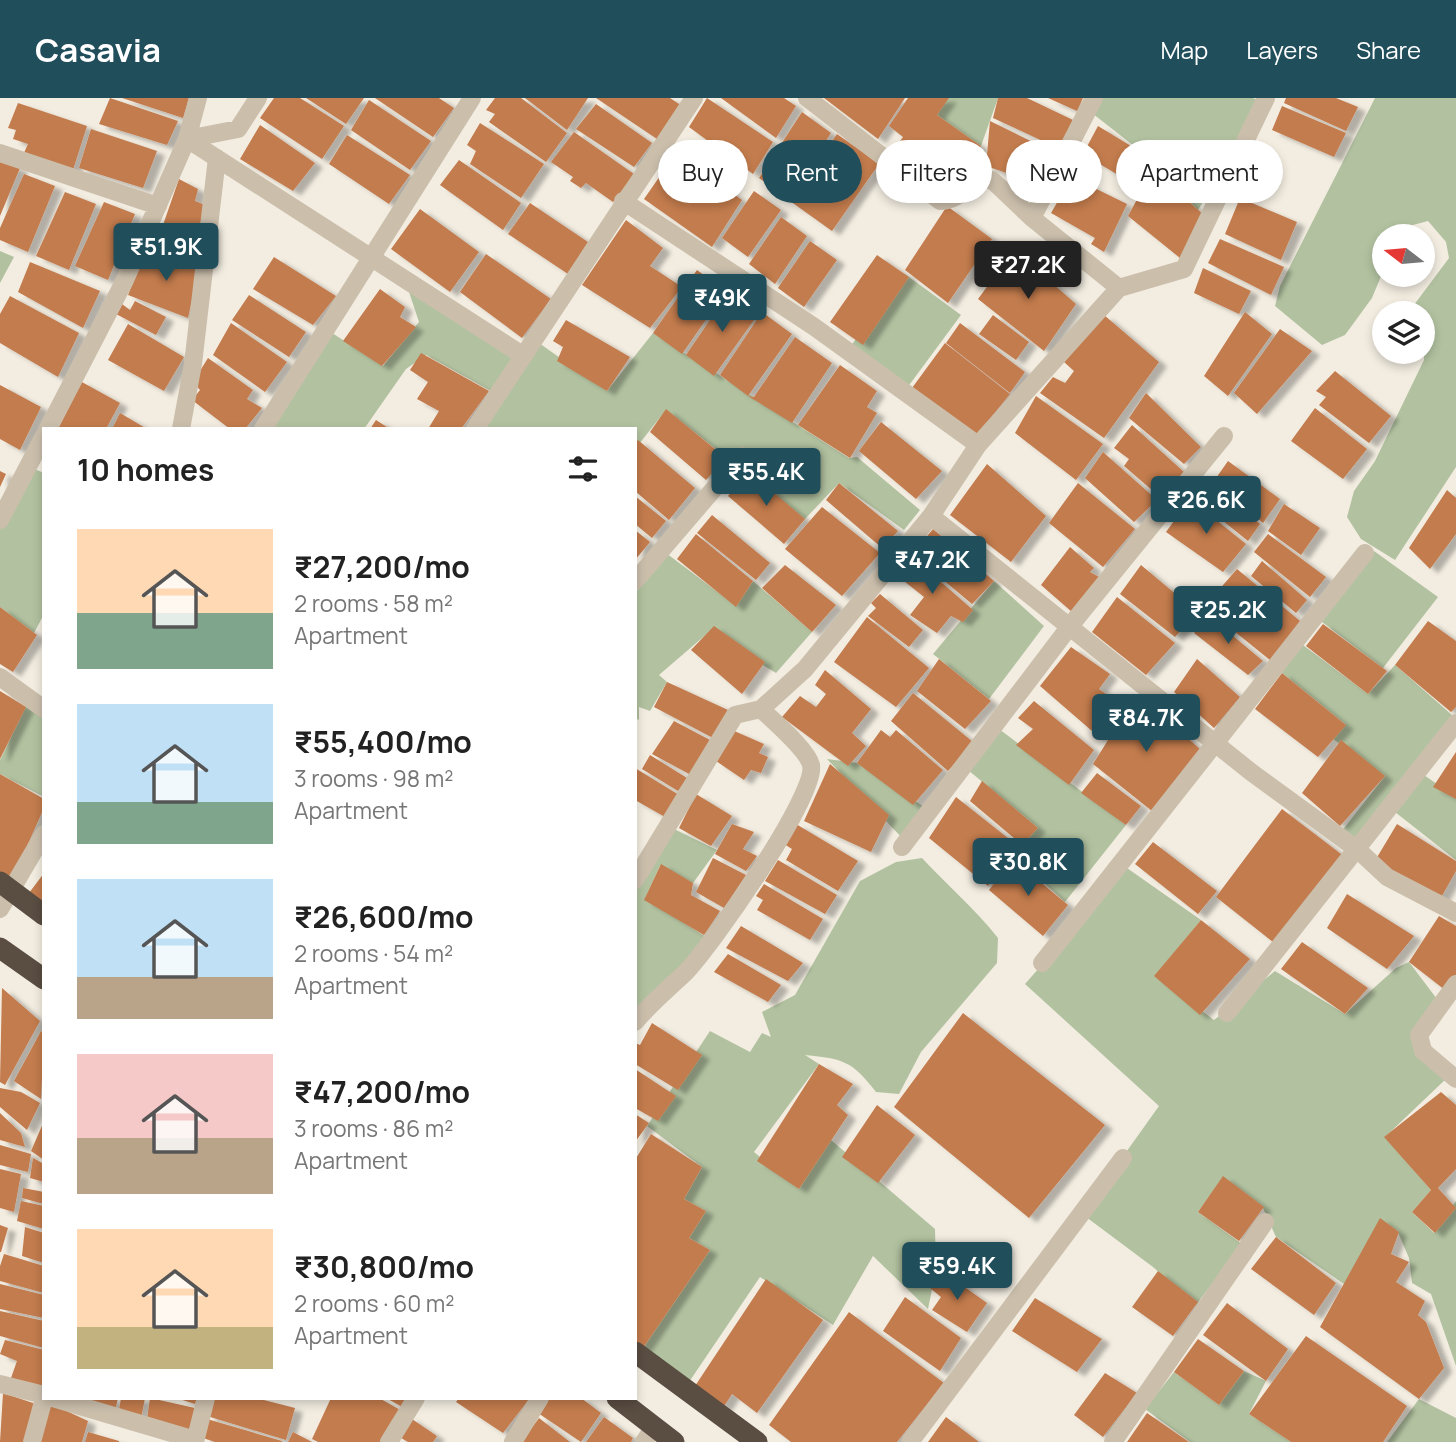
<!DOCTYPE html>
<html lang="en">
<head>
<meta charset="utf-8">
<style>
	body { margin:0; font-family:Manrope,sans-serif; background:#f2f2f2; color:#222; height:100vh; display:flex; flex-direction:column; font-size:26px; white-space:nowrap }
	* { box-sizing:border-box; margin:0 }
	p { font-size:23px; color:#767676 }
	.icon { flex:none; width:38px; height:38px; fill:none; stroke:currentColor; stroke-width:2; stroke-linecap:round; stroke-linejoin:round }
	.map { position:relative; flex:1; overflow:hidden }
	.sheet { position:absolute; left:42px; top:329px; width:595px; height:973px; display:flex; flex-direction:column; background:#fff; border-radius:0px; box-shadow:0 4px 10px #0003 }
	.sheet>* { flex:none }
	.top-card { position:absolute; left:658px; top:42px; width:665px; height:63px; display:flex; gap:14px }
	.needle { width:46px; rotate:286deg }
	.tools { position:absolute; left:1372px; top:126px; display:grid; gap:14px }
	.tools a { display:grid; place-items:center; width:63px; height:63px; border-radius:50%; background:#fff; box-shadow:0 4px 10px #0003; font-size:35px }
	.price { position:absolute; translate:-50% -60px; padding:0 16px; border-radius:7px; background:#214e5b; color:#fff; font-size:23px; line-height:46px; filter:drop-shadow(0 2px 4px #0008) }
	.price::after { content:''; position:absolute; left:50%; top:42px; width:21px; height:16px; margin-left:-10px; background:inherit; clip-path:polygon(0 0,100% 0,50% 100%) }
	.price.on { background:#222; color:#fff }
	ul { padding:0; list-style:none }
	li { display:flex; align-items:center; gap:21px; height:175px; padding:0 35px }
	li span { display:grid; place-items:center; flex:none; width:196px; height:140px; border-radius:0px; color:#555 }
	li>.icon { margin-inline-start:auto }
	span .icon { width:84px; height:84px; fill:#fffc; stroke-width:1 }
	li b { font-size:30px }
	h2 { display:flex; justify-content:space-between; align-items:center; height:84px; padding:0 35px; font-size:30px }
	.pill { padding:0 24px; border-radius:32px; background:#fff; box-shadow:0 4px 10px #0003; font-size:24px; line-height:63px }
	.pill.on { background:#214e5b; color:#fff }
	header { display:flex; align-items:center; gap:42px; box-sizing:border-box; height:98px; padding:0 35px; background:#214e5b; color:#fff }
	header strong { font-size:33px }
	nav { display:flex; gap:38px; margin-inline-start:auto; font-size:24px }
	.map>svg:first-child { display:block }
</style>
</head>
<body>
<header>
<strong>Casavia</strong>
<nav><a>Map</a><a>Layers</a><a>Share</a></nav>
</header>
<div class="map">
<svg width="1456" height="1344" viewBox="0 0 1456 1344">
	<defs>
		<filter id="shadow"><feDropShadow dx="8" dy="4.5" stdDeviation="2" flood-color="#0004"/></filter>
	</defs>
	<rect width="100%" height="100%" fill="#f3ede1"/>
	<path fill="#b2c2a0" d="M934,0H998L981,48L937,17Z
		M1095,0H1253L1264,5L1198,112L1143,55L1088,12Z
		M1375,0H1456V369L1395,462L1361,441L1347,419L1354,393L1375,363L1424,262L1423,215H1408L1449,160L1446,144L1428,123L1409,128L1400,138H1384V171L1372,200L1345,237L1322,247L1275,208L1280,188Z
		M0,153L14,159L0,185Z
		M905,176L961,217L907,290L850,249Z
		M409,194L521,255L498,297L426,257L406,271L364,331H263L326,231L383,268L419,224Z
		M653,235L849,360L857,359L920,412L904,432L839,385L805,421L666,312L635,351V331H479L539,245L607,293Z
		M32,370L44,375V516L34,535L0,509V423Z
		M1374,453L1438,499L1383,570L1318,521Z
		M666,455L736,508L753,483L812,534L776,575L709,534L659,577L667,584L650,613L639,609V622L635,620V495Z
		M994,483L1044,528L989,601L933,556Z
		M1299,544L1368,596L1395,567L1453,618L1358,752L1341,734L1385,678L1333,641L1345,626L1282,575Z
		M27,606L44,618V699L0,676V662Z
		M999,631L1126,727L1065,804L1012,756L1038,730L968,672Z
		M827,661L857,665L926,710L906,744Z
		M1418,673L1456,699V762L1395,714Z
		M668,728L717,752L693,785L660,768L645,800L709,841L635,911V782Z
		M922,760C947,787 975,811 998,840L997,865L921,954L899,996L876,994C852,963 844,961 805,957L819,966L754,1054L799,1091L831,1042L935,1131L936,1172L928,1211L873,1158L833,1227L760,1179L687,1287L641,1253L710,1152L689,1140L706,1113L684,1101L702,1069L647,1028L710,933L750,954L762,935L771,939L762,914L795,897L860,783L896,764Z
		M1127,770L1201,822L1155,878L1214,922L1275,873L1345,916L1396,870L1409,864L1437,901L1419,937L1447,980L1385,1039L1431,1092L1412,1114L1434,1135L1456,1103V1268L1431,1196L1412,1185L1409,1160L1397,1132L1344,1186L1276,1139L1262,1108L1223,1079L1198,1114L1242,1146L1196,1207L1153,1169L1082,1116L1159,1008L1025,886Z
		M1244,1273L1266,1283L1249,1316L1291,1344H1190L1145,1311L1174,1274L1219,1307Z
		M1419,1301L1456,1320V1344H1387Z"/>
	<path fill="#c37b4e" filter="url(#shadow)" d="M110,0L178,23L167,47L99,26Z
		M122,0H189L183,20Z
		M274,0H300L344,28L322,61L260,20Z
		M306,0H364L346,26Z
		M375,0H439L454,10L433,39Z
		M495,0H521L567,35L546,64L489,24L495,16L486,12Z
		M525,0H588L567,32Z
		M596,0H670L682,8L657,41Z
		M707,0L773,44L753,76L689,29Z
		M721,0H784L796,8L776,40Z
		M824,0H905L878,41Z
		M908,0H949L937,17L981,48L950,94L892,54L903,39L889,28Z
		M998,0H1027L1073,22L1060,51L993,20Z
		M1048,0H1083L1077,13Z
		M1286,0H1336L1358,9L1346,33L1284,5Z
		M369,2L431,43L410,72L351,32Z
		M18,5L87,28L73,72L23,57L28,46L13,41L16,32L8,30Z
		M596,6L652,45L634,69L576,31Z
		M1282,8L1346,35L1334,59L1272,32Z
		M802,14L831,35L788,101L759,80Z
		M990,23L1055,55L1040,86L986,68Z
		M480,25L544,66L521,100L470,66L476,53L467,47Z
		M260,27L315,65L293,93L240,61Z
		M1098,28L1154,62L1135,87L1083,56Z
		M91,31L157,53L143,90L79,70Z
		M574,34L634,76L613,104L586,85L581,90L570,83L573,79L551,64Z
		M837,36L879,66L832,133L790,103Z
		M347,37L410,77L389,106L329,66Z
		M676,55L742,102L712,149L644,101Z
		M0,62L20,70L0,118Z
		M459,62L521,105L503,132L440,87Z
		M1153,72L1204,117L1180,160L1128,118Z
		M24,76L55,88L28,154L0,142V130Z
		M1072,79L1127,106L1104,154L1091,146L1095,140L1051,115Z
		M179,81L198,91L195,103L205,107L192,158L156,147Z
		M754,93L781,112L748,159L722,140Z
		M65,94L96,106L69,172L36,158Z
		M1240,100L1297,124L1281,162L1225,136Z
		M104,104L135,116L108,182L75,168Z
		M530,105L588,144L568,176L508,136Z
		M947,108L992,141L948,205L905,172Z
		M420,111L479,154L450,194L391,151Z
		M781,119L807,138L775,186L749,166Z
		M626,122L663,150L650,168L682,189L650,230L582,187Z
		M1220,141L1284,169L1271,197L1208,165Z
		M810,143L837,162L804,209L778,190Z
		M1014,152L1076,206L1044,253L978,201Z
		M152,153L199,169L188,220L128,197L143,158L150,159Z
		M486,156L551,201L522,240L460,194Z
		M877,157L909,179L863,247L830,224Z
		M274,159L336,198L313,227L253,191Z
		M30,164L100,193L83,230L18,194Z
		M1203,170L1251,193L1239,216L1194,195Z
		M697,172L726,193L682,256L653,235Z
		M380,191L405,209L400,219L416,229L382,268L343,243Z
		M729,194L759,215L714,278L686,257Z
		M249,197L306,234L289,259L232,222Z
		M10,198L79,235L58,279L0,245V216Z
		M135,203L166,219L156,237L116,216L122,206L130,212Z
		M762,214L792,236L748,298L720,277Z
		M1245,214L1272,236L1228,298L1204,278Z
		M993,217L1029,244L1016,262L979,236Z
		M1104,217L1159,264L1104,340L1040,295L1053,279L1065,285L1074,273L1064,264Z
		M566,222L630,259L607,293L557,263L563,249L553,243Z
		M231,225L287,264L265,294L213,257Z
		M960,225L1025,274L1010,295L946,245Z
		M128,226L184,259L164,293L108,262Z
		M1280,231L1312,253L1257,316L1234,295Z
		M795,239L832,265L792,325L748,298L754,299Z
		M945,245L1010,296L976,338L912,290Z
		M421,255L489,293L461,331H428L439,313L417,301L428,284L410,272Z
		M208,260L253,292L247,301L262,310L245,331H230L192,302L200,292L193,284Z
		M840,267L877,293L867,309L877,315L850,360L798,327Z
		M1335,273L1391,318L1369,345L1319,307L1326,299L1316,293Z
		M80,283L120,305L106,331H56Z
		M0,287L41,309L20,352L0,341Z
		M1146,295L1201,349L1184,366L1129,320Z
		M1036,298L1103,346L1076,382L1015,335Z
		M1315,310L1367,351L1343,381L1291,343Z
		M666,311L726,360L706,382L650,334Z
		M120,315L147,331H112Z
		M376,322L390,331H370Z
		M881,324L942,373L916,401L859,353Z
		M1132,327L1184,374L1160,399L1124,368L1129,361L1114,350Z
		M638,342L695,390L669,422L635,393V345Z
		M1103,354L1157,402L1134,424L1085,380Z
		M1228,363L1280,401L1263,425L1214,383Z
		M987,366L1046,418L1011,464L950,417Z
		M0,373L6,376L0,389Z
		M748,373L805,421L784,446L728,398Z
		M1206,381L1260,426L1248,443L1193,399Z
		M839,385L898,433L882,450L826,402Z
		M1078,385L1135,431L1103,469L1049,425Z
		M1447,392L1456,400V436L1430,471L1409,450Z
		M635,398L666,423L652,440L635,426Z
		M1190,401L1246,446L1223,474L1166,434Z
		M1284,406L1320,430L1301,457L1268,433Z
		M822,409L880,455L842,498L785,451Z
		M712,417L770,465L756,482L697,435Z
		M933,431L994,483L972,506L912,456Z
		M635,432L650,444L635,462Z
		M696,436L753,483L736,509L677,461Z
		M1268,436L1326,479L1310,499L1254,454Z
		M1070,449L1094,470L1090,474L1101,480L1072,514L1041,487Z
		M909,456L973,512L963,524L951,518L937,535L910,517L924,499L894,475Z
		M1262,463L1307,502L1296,515L1251,478Z
		M785,467L836,507L812,534L762,490Z
		M1141,467L1197,514L1175,539L1120,496Z
		M1237,471L1300,523L1270,562L1204,509Z
		M880,496L923,532L909,549L868,518L876,510L871,505Z
		M1117,499L1175,545L1146,577L1092,534Z
		M0,509L37,537L13,574L0,566Z
		M1208,517L1263,563L1248,577L1194,535Z
		M867,519L929,570L896,609L834,564Z
		M1428,523L1456,543V609L1451,614L1395,567Z
		M1323,526L1387,573L1368,596L1306,548Z
		M714,528L765,564L742,596L691,552Z
		M1071,549L1110,576L1099,591L1124,609L1099,639L1040,588Z
		M939,561L991,603L965,631L917,593Z
		M1197,561L1240,599L1214,630L1174,594Z
		M825,572L871,611L852,635L866,648L848,668L782,619L800,598L816,609L826,596L815,587Z
		M1282,575L1346,627L1318,659L1255,611Z
		M667,584L728,612L713,640L654,609Z
		M0,593L26,609L0,661Z
		M913,595L973,644L948,673L891,623Z
		M1137,596L1200,651L1152,713L1093,666Z
		M1034,603L1094,652L1069,687L1016,647L1033,631L1018,620Z
		M674,623L710,642L691,677L652,656Z
		M732,632L764,646L759,655L768,659L761,675L751,672L744,682L716,663Z
		M881,632L890,639L896,632L943,672L913,707L857,665Z
		M1341,642L1385,678L1340,728L1302,695Z
		M1456,654V701L1433,689Z
		M650,657L687,680L678,693L642,671Z
		M830,666L889,717L871,754L804,723Z
		M635,670L679,697L665,719L635,702Z
		M1097,675L1141,708L1126,727L1081,695Z
		M0,676L44,701V710L11,784L0,776Z
		M982,683L1038,730L1022,747L970,703Z
		M696,696L732,718L711,748L679,730Z
		M956,699L1018,748L988,788L929,740Z
		M1282,711L1345,759L1273,844L1216,799Z
		M732,726L754,734L743,751L757,758L746,773L715,756Z
		M796,726L858,763L838,793L786,762L792,751L784,746Z
		M1397,726L1456,763V773L1438,805L1373,766Z
		M1153,744L1217,793L1198,816L1135,766Z
		M713,760L746,777L724,810L696,794Z
		M1013,761L1068,807L1043,838L989,792Z
		M778,762L837,797L825,816L765,783Z
		M661,766L693,785L691,797L720,813L704,837L644,802Z
		M44,775V805L29,795Z
		M764,786L823,821L810,842L757,812L763,802L756,798Z
		M1347,796L1414,838L1387,871L1327,830Z
		M1439,818L1456,828V878L1445,892L1409,864Z
		M1201,822L1250,861L1200,917L1154,878Z
		M741,828L803,865L788,883L726,850Z
		M1302,844L1368,890L1345,916L1281,871Z
		M728,856L781,887L768,904L714,874Z
		M2,890L40,923L5,987L0,984Z
		M963,915L1105,1027L1029,1120L894,1009Z
		M652,925L702,957L678,992L635,966V945L640,947Z
		M41,933L44,935L41,1001L14,983Z
		M819,966L853,986L837,1007L848,1017L799,1091L757,1063Z
		M635,971L676,998L658,1023L635,1010Z
		M0,990L21,994L40,1005L27,1032L0,1009Z
		M1441,994L1456,1007V1071L1438,1090L1456,1110L1435,1135L1412,1114L1431,1092L1384,1039Z
		M877,1007L915,1037L878,1085L842,1059Z
		M0,1015L21,1035L25,1049L0,1042Z
		M635,1016L649,1025L635,1044Z
		M44,1023V1062L31,1053Z
		M651,1036L702,1069L684,1101L706,1113L689,1140L710,1152L641,1253L635,1248V1062Z
		M0,1047L31,1056L28,1074L0,1067Z
		M33,1060L44,1066V1084L30,1080Z
		M0,1071L21,1076L14,1114L0,1110Z
		M1223,1078L1264,1109L1239,1143L1198,1114Z
		M23,1090L44,1094V1106L22,1100Z
		M21,1103L44,1108V1131L17,1123Z
		M1380,1120L1399,1134L1391,1156L1409,1164L1396,1184L1425,1203L1418,1217L1426,1224L1444,1270L1419,1301L1320,1229Z
		M0,1127L8,1130L1,1154H0Z
		M25,1129L44,1135V1165L22,1158Z
		M1276,1139L1336,1185L1314,1217L1251,1171Z
		M4,1156L44,1168V1195L0,1183V1168Z
		M942,1173L987,1205L967,1234L932,1212L941,1199L930,1190Z
		M1158,1173L1198,1204L1173,1238L1132,1209Z
		M766,1181L823,1222L757,1315L732,1296L723,1310L695,1288Z
		M0,1186L44,1197V1220L0,1211Z
		M905,1199L961,1240L940,1273L883,1233Z
		M1035,1200L1102,1241L1077,1274L1012,1233Z
		M1227,1205L1288,1251L1266,1283L1203,1237Z
		M0,1213L44,1223V1250L0,1238Z
		M849,1214L944,1285L897,1344H791L769,1327Z
		M1306,1238L1407,1308L1383,1344H1291L1249,1316Z
		M1198,1241L1244,1273L1219,1307L1174,1274Z
		M5,1242L44,1252V1289L11,1280L17,1263L0,1256Z
		M1105,1275L1137,1295L1103,1339L1074,1317Z
		M3,1295L36,1306L25,1344H0Z
		M83,1300H118L115,1313Z
		M121,1300H145L141,1321L119,1312Z
		M150,1300L195,1310L189,1332L147,1321Z
		M176,1300H197L195,1306Z
		M211,1300H256L295,1310L286,1342L207,1318Z
		M331,1300H379L402,1313L382,1344H318L312,1341Z
		M386,1300H409L404,1310Z
		M459,1300H530L503,1335L456,1304Z
		M549,1300H581L601,1315L581,1344L538,1315Z
		M49,1305L88,1323L82,1344H39Z
		M1147,1315L1189,1344H1127Z
		M409,1319L437,1338L433,1344H408L396,1337Z
		M604,1319L633,1340L631,1344H586Z
		M946,1319L979,1344H928Z
		M539,1320L570,1344H521Z
		M207,1321L282,1343V1344H215L203,1340Z
		M88,1334L119,1343V1344H85Z
		M293,1334L312,1344H288Z"/>
	<g fill="none" stroke-linecap="round" stroke-linejoin="round">
		<path stroke="#cbbfac" stroke-width="18" d="M198,0L187,41L524,258
			M0,55L158,108
			M623,103L813,228L978,347
			M1032,120L1094,0
			M1119,190L1184,171L1266,0
			M48,331L125,182L187,41L238,31L258,0
			M181,331L193,266L217,60
			M263,331L472,0
			M475,331L694,0
			M931,418L1251,674L1358,752L1387,779L1456,815
			M0,422L44,338
			M635,483L742,358
			M0,579L44,611
			M902,749L1070,528L1224,338
			M635,782L735,617L761,611L805,571L931,418L978,347L1119,190L1032,120L992,82C973,78 963,103 940,103L807,0
			M0,811L44,736
			M1042,865L1365,455
			M1456,886L1419,937L1423,953L1456,981
			M1227,915L1456,625
			M635,924C651,905 668,891 685,875C710,850 818,696 811,667C807,651 773,623 761,611
			M0,1286L44,1297
			M53,1300L195,1342
			M32,1344L44,1300
			M195,1344L206,1300
			M389,1344L416,1300
			M513,1344L540,1300
			M644,1344L654,1329
			M910,1344L1123,1060
			M1113,1344L1265,1124"/>
		<path stroke="#5a4d42" stroke-width="21" d="M0,784L44,817
			M0,850L44,881
			M635,1254L757,1344
			M617,1300L674,1344"/>
	</g>
</svg>
<div class="tools">
<a><svg class="needle" viewBox="-14 -14 28 28"><path d="M0-13l5 13h-10z" fill="#e53935"/><path d="M0 13l5-13h-10z" fill="#767676"/></svg></a>
<a><svg class="icon" aria-label="layers" viewBox="0 0 24 24"><path d="M12 4l9 5-9 5-9-5zM3 14l9 5 9-5"/></svg></a>
</div>
<b class="price" style="left:166px;top:185px">₹51.9K</b>
<b class="price on" style="left:1028px;top:203px">₹27.2K</b>
<b class="price" style="left:722px;top:236px">₹49K</b>
<b class="price" style="left:766px;top:410px">₹55.4K</b>
<b class="price" style="left:1206px;top:438px">₹26.6K</b>
<b class="price" style="left:932px;top:498px">₹47.2K</b>
<b class="price" style="left:1228px;top:548px">₹25.2K</b>
<b class="price" style="left:1146px;top:656px">₹84.7K</b>
<b class="price" style="left:1028px;top:800px">₹30.8K</b>
<b class="price" style="left:957px;top:1204px">₹59.4K</b>
<div class="top-card">
<a class="pill">Buy</a>
<a class="pill on">Rent</a>
<a class="pill">Filters</a>
<a class="pill">New</a>
<a class="pill">Apartment</a>
</div>
<section class="sheet">
<h2>10 homes<svg class="icon" aria-label="filters" viewBox="0 0 24 24"><path d="M4 7h16M4 17h16"/><circle cx="9" cy="7" r="2"/><circle cx="15" cy="17" r="2"/></svg></h2>
<ul>
<li><span style="background:linear-gradient(#ffd9b3 60%,#7fa58c 0)"><svg class="icon" aria-label="home" viewBox="0 0 24 24"><path d="M3 11l9-7 9 7M6 9v11h12V9"/></svg></span><div><b>₹27,200/mo</b><p>2 rooms · 58 m²</p><p>Apartment</p></div></li>
<li><span style="background:linear-gradient(#bfe0f5 70%,#7fa58c 0)"><svg class="icon" aria-label="home" viewBox="0 0 24 24"><path d="M3 11l9-7 9 7M6 9v11h12V9"/></svg></span><div><b>₹55,400/mo</b><p>3 rooms · 98 m²</p><p>Apartment</p></div></li>
<li><span style="background:linear-gradient(#bfe0f5 70%,#b9a48a 0)"><svg class="icon" aria-label="home" viewBox="0 0 24 24"><path d="M3 11l9-7 9 7M6 9v11h12V9"/></svg></span><div><b>₹26,600/mo</b><p>2 rooms · 54 m²</p><p>Apartment</p></div></li>
<li><span style="background:linear-gradient(#f6c9c9 60%,#b9a48a 0)"><svg class="icon" aria-label="home" viewBox="0 0 24 24"><path d="M3 11l9-7 9 7M6 9v11h12V9"/></svg></span><div><b>₹47,200/mo</b><p>3 rooms · 86 m²</p><p>Apartment</p></div></li>
<li><span style="background:linear-gradient(#ffd9b3 70%,#c2b280 0)"><svg class="icon" aria-label="home" viewBox="0 0 24 24"><path d="M3 11l9-7 9 7M6 9v11h12V9"/></svg></span><div><b>₹30,800/mo</b><p>2 rooms · 60 m²</p><p>Apartment</p></div></li>
</ul>
</section>
</div>
</body>
</html>
